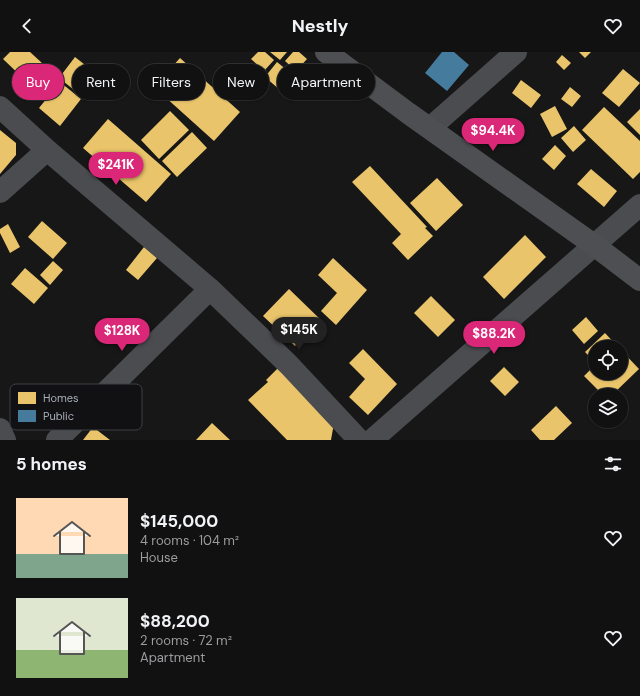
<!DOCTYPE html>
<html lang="en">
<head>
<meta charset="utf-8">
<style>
	body { margin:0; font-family:"DM Sans",sans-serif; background:#1a1a1a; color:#f1f3f6; height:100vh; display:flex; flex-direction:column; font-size:15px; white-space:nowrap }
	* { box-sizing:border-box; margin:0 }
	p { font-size:13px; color:#9c9d9f }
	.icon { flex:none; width:22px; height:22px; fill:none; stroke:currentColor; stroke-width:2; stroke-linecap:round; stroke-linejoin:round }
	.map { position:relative; height:388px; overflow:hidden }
	.drawer { display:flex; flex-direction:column; background:#111; flex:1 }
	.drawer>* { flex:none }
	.hud { position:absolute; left:12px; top:12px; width:400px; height:36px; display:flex; gap:8px }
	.buttons { position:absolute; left:588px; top:288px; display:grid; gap:8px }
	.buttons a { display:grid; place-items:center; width:40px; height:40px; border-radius:50%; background:#111; box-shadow:0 1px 3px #0004,0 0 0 1px #303131; font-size:20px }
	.price { position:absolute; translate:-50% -34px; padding:0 9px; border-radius:14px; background:#db2777; color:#fff; font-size:13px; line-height:26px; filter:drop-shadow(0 1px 2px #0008) }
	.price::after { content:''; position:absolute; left:50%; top:24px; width:12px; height:9px; margin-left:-6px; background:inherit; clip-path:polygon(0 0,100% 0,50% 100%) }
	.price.on { background:#222; color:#fff }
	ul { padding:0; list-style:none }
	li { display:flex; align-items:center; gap:12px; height:100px; padding:0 16px }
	li span { display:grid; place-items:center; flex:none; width:112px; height:80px; border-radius:0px; color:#555 }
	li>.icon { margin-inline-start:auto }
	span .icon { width:48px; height:48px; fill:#fffc; stroke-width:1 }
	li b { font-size:17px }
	h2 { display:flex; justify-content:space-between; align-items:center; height:48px; padding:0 16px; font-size:17px }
	.tag { padding:0 14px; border-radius:18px; background:#111; box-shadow:0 1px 3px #0004,0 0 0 1px #303131; font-size:14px; line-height:36px }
	.tag.on { background:#db2777; color:#fff }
	header { display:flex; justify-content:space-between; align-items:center; height:52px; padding:0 16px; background:#111; font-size:18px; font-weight:700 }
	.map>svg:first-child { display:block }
</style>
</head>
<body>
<header><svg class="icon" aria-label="back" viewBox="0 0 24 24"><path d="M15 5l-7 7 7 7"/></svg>Nestly<svg class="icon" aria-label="heart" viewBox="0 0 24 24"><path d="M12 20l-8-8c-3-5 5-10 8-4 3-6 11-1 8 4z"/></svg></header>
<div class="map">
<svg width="640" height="388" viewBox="0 0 640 388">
	<rect width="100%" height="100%" fill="#171717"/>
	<path fill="#e9c46a" d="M10,0H30L42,11L26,29L3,7Z
		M258,0H265L274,8L264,19L251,7Z
		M270,0H287L280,8Z
		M293,0H299L307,7L296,19L285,9Z
		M579,0H591L585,6Z
		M562,3L571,11L564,18L556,10Z
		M75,5L94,20L78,41L59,26Z
		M180,6L240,60L214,89L154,35Z
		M277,10L293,23L280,38L265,25Z
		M623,17L640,31L619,55L602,41Z
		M521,28L541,43L531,56L512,41Z
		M60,30L81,47L60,74L39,56Z
		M570,35L581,44L572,55L561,47Z
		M555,54L567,77L552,85L540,62Z
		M604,55L640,89V120L633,127L582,78Z
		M640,57V83L627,70Z
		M170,59L189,78L159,107L141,88Z
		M108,67L171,122L146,150L83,96Z
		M574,74L586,88L573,100L561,86Z
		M509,76L517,83L508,92L501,85Z
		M0,78L16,91V103L0,122Z
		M192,80L207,96L177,125L162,109Z
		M555,93L566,104L554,118L542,107Z
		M370,114L427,175L425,176L433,184L408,208L392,191L401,182L352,130Z
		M591,117L617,139L604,155L577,132Z
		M437,126L463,153L436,179L410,151Z
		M42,169L67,191L53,207L28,185Z
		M8,172L20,195L10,201L0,181V177Z
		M525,183L546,205L504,247L483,225Z
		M144,195L157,206L138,228L126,218Z
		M333,206L367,238L336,273L321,259L337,241L318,223Z
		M53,209L63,218L50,233L40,223Z
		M25,216L48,236L34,252L11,232Z
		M289,237L321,268L295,294L263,264Z
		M431,244L455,268L438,285L414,261Z
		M586,265L598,279L584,292L572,278Z
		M605,281L618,295H595V310L585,300Z
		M363,297L397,332L368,363L349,345L365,327L349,311Z
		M621,298L639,317L612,343H603L584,324L595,313V321H621Z
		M280,314L334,371L331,388H287L248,348L268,330L266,328Z
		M504,315L519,330L505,344L490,329Z
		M556,354L572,371L554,388H540L531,378Z
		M212,371L230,388H196Z
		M93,375L110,388H83Z"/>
	<path fill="#457b9d" d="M442,0H454L469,13L447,39L425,21Z"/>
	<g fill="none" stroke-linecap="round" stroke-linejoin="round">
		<path stroke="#4b4c50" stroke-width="22" d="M0,55L47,98L210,237L289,313L359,388
			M430,76L516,0
			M0,140L47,98
			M0,377L5,388
			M57,388L210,237
			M372,388L640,153"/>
		<path stroke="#4d4f52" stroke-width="22" d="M326,0L408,61L594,193L640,228"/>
	</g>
	<rect x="10" y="332" width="132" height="46" rx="6" fill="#111113" stroke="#3e4045" stroke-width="1"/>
	<rect x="18" y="340" width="18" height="12" fill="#e9c46a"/>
	<rect x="18" y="358" width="18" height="12" fill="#457b9d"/>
	<g font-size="11" fill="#a8adb8">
		<text x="43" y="350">Homes</text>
		<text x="43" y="368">Public</text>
	</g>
</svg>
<div class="buttons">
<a><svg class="icon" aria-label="locate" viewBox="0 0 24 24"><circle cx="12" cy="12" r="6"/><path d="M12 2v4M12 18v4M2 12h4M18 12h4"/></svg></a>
<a><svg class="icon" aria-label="layers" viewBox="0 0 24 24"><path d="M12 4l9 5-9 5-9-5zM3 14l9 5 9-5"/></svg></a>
</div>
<b class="price" style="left:493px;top:100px">$94.4K</b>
<b class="price" style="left:116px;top:134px">$241K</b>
<b class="price on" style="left:299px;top:299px">$145K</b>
<b class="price" style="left:122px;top:300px">$128K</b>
<b class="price" style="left:494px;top:303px">$88.2K</b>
<div class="hud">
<a class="tag on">Buy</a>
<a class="tag">Rent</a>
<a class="tag">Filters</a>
<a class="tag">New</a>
<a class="tag">Apartment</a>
</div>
</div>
<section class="drawer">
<h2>5 homes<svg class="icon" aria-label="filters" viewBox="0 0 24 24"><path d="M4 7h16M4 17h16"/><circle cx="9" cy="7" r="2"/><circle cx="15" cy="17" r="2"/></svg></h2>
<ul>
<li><span style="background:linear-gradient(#ffd9b3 70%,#7fa58c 0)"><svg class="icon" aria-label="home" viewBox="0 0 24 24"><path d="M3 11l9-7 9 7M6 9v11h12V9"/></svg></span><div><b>$145,000</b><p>4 rooms · 104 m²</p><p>House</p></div><svg class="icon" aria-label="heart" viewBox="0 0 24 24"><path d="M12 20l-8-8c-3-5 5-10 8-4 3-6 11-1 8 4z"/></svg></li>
<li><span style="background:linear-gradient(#dfe7d0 65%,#8fb573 0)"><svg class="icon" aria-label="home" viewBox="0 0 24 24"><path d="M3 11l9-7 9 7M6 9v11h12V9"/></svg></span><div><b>$88,200</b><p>2 rooms · 72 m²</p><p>Apartment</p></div><svg class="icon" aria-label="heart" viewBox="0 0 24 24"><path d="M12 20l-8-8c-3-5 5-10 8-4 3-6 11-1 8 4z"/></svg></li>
</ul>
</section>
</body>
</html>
